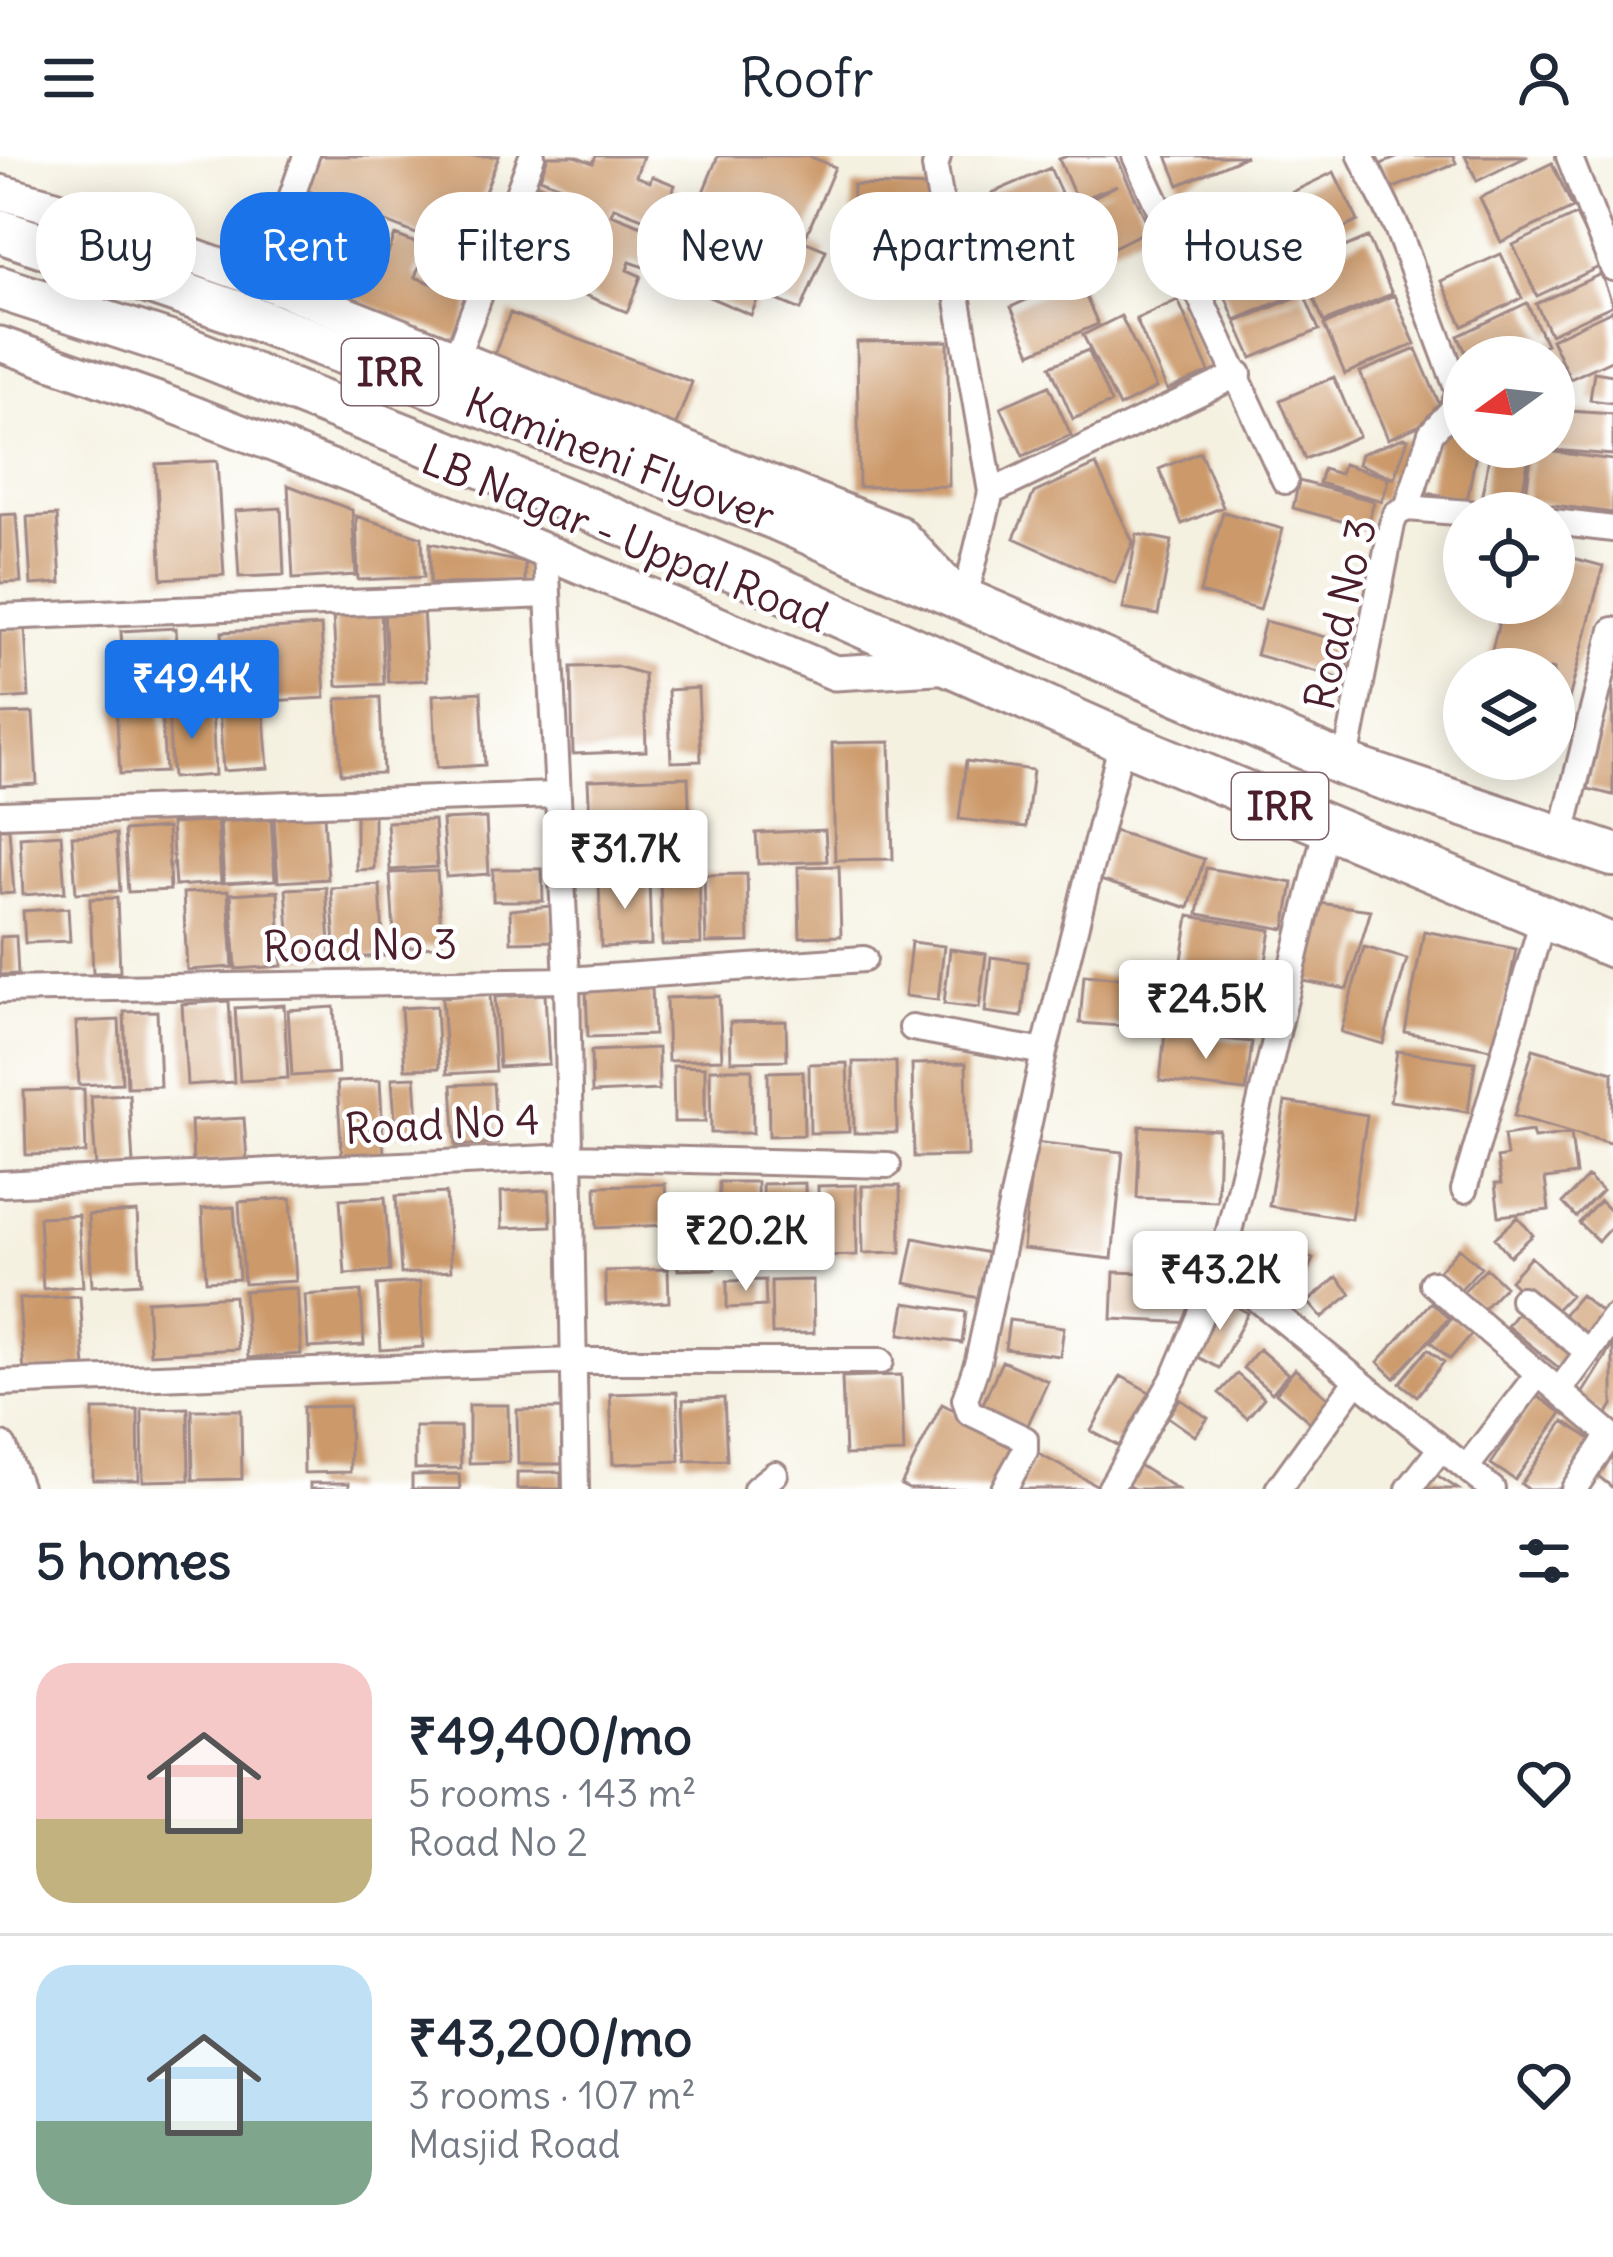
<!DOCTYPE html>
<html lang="en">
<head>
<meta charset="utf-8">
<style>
	body { margin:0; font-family:Delius,sans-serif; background:#f6f6f7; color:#1f2937; height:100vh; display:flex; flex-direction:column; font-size:45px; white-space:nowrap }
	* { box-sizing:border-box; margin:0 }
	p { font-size:39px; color:#747a83 }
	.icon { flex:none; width:66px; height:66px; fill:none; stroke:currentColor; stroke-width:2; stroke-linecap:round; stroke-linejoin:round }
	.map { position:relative; height:1333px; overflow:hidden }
	.details { display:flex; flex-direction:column; background:#fff; flex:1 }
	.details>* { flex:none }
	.hud { position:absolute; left:36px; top:36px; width:1542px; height:108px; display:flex; gap:24px }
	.needle { width:78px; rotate:255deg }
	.buttons { position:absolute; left:1443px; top:180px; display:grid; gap:24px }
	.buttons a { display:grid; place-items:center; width:132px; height:132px; border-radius:50%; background:#fff; box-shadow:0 6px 30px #0003; font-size:60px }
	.price { position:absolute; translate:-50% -102px; padding:0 27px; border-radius:12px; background:#fff; color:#222; font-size:39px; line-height:78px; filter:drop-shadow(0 3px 6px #0008) }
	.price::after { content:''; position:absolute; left:50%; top:72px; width:36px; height:27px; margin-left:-18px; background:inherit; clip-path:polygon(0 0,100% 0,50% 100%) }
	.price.active { background:#1a73e8; color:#fff }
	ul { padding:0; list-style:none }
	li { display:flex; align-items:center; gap:36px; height:300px; padding:0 36px }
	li+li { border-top:3px solid #e0e1e3 }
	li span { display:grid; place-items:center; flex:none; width:336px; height:240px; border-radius:36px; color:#555 }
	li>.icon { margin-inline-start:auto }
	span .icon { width:144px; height:144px; fill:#fffc; stroke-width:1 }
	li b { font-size:51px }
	h2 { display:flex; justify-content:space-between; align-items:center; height:144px; padding:0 36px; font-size:51px }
	.pill { padding:0 42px; border-radius:48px; background:#fff; box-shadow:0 6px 30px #0003; font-size:42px; line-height:108px }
	.pill.active { background:#1a73e8; color:#fff }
	header { display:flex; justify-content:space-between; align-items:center; height:156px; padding:0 36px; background:#fff; font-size:54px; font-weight:600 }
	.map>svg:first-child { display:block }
</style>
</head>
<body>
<header><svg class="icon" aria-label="menu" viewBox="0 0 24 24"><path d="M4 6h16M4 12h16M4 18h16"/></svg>Roofr<svg class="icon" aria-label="person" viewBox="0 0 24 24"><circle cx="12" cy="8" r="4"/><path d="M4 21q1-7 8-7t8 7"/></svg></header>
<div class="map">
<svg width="1613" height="1333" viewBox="0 0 1613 1333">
	<rect width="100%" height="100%" fill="#fff"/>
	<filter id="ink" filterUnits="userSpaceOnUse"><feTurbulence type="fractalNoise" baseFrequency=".00833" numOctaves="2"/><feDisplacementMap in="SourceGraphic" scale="24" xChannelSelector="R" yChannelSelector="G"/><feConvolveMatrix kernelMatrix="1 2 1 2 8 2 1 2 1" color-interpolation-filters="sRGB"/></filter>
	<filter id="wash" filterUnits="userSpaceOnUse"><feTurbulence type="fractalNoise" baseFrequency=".004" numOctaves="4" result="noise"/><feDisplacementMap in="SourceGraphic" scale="48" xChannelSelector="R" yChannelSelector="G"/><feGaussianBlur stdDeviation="2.7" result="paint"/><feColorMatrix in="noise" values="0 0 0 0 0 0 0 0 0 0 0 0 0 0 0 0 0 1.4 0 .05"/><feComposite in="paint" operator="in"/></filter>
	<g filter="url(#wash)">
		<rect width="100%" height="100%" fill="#f5f1e1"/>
		<g id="blocks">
			<path fill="#cc9a6b" d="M320,0H499L461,96L306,34Z
				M548,0H575L593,7L596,0H643L636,20L650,26L652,20L675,29L660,69L614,51L611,58L657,76L644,111L630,106L627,114L641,120L627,156L582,138L584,134L506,109L519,74L535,81L539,70L523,64L537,28L579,44L581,38L540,22Z
				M718,0H809L835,11L804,85L826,94L801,154L760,137L751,159L667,123Z
				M1067,0H1116L1150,73L1094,101L1071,52L1118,29L1077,45L1059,3Z
				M1167,0H1246L1179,29Z
				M1401,0H1453L1456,7L1391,33L1381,8Z
				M1465,0H1528L1477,25Z
				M1552,7L1573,52L1501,86L1480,42Z
				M1050,12L1066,48L1008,74L992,37Z
				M1334,16L1358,65L1298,95L1274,45Z
				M853,29L938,31L937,72L852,69Z
				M1576,59L1601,110L1537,140L1513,89Z
				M1276,65L1287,93L1229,118L1218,90Z
				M1046,67L1066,113L1016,135L997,89Z
				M395,79L426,91L415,121L473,143L458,183L305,125L320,85L384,109Z
				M854,79L942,81L941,126L853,123Z
				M1368,81L1392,138L1324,166L1300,110Z
				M1501,98L1522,142L1463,170L1441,125Z
				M1290,101L1304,135L1235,164L1221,130Z
				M1601,118L1613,149L1550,178L1536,148Z
				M1077,121L1098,168L1031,197L1011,151Z
				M1304,138L1319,174L1252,202L1236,166Z
				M1394,139L1415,188L1345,218L1324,169Z
				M1178,144L1209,216L1167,234L1136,163Z
				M1527,147L1546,188L1518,201H1468L1458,180Z
				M1613,154V203L1570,223L1551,183Z
				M510,157L692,226L675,271L493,202Z
				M1121,160L1156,232L1119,251L1083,179Z
				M948,185L949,330L859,331L857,186Z
				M1416,193L1444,259L1388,283L1360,216Z
				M1088,194L1111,247L1073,263L1050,210Z
				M1594,216L1613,219V247L1590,244Z
				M1334,221L1359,280L1305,303L1280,244Z
				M1049,230L1071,279L1023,300L1001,251Z
				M1554,254L1613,258V299L1554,294Z
				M1441,263L1464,268V291H1477L1467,345L1427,337Z
				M1403,282L1408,283L1394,322L1358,308L1361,298Z
				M1491,291L1530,293L1521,345L1482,338Z
				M1532,293L1613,304V357L1525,345Z
				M1200,296L1223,351L1182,368L1159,313Z
				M217,305L224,419L162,423L156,308Z
				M1343,308L1389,322L1382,345L1319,327L1323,313L1340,318Z
				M1096,309L1133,386L1115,427L1014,382L1034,337Z
				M1299,325L1374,345L1367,372L1293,352Z
				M288,329L352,354L356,419L293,423Z
				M281,352L284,419L239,421L235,355Z
				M1223,356L1283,373L1260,454L1200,437Z
				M16,358L21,426L0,427V359Z
				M57,359L61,427L31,429L27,361Z
				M356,360L422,381L424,421L358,424Z
				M1137,378L1172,385L1158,459L1123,453Z
				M430,387L525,407V427L430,428Z
				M1554,397L1603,410L1556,594L1554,513H1487L1504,447H1554Z
				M423,452L427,524L388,526L384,455Z
				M381,455L384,528L337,530L333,458Z
				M1265,465L1352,488L1343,523L1256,499Z
				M321,470L325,542L226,547L222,476Z
				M25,471L29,541L0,543V473Z
				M176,472L179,531L124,534L121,475Z
				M616,510L644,518L646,595L573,598L571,511Z
				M698,532L701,605L671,606L668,534Z
				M1611,534H1613V639L1588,633Z
				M481,536L485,609L437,612L433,539Z
				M380,541L383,617L341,618L337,543Z
				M161,546L165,616L120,618L116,549Z
				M263,547L268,612L223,615L219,550Z
				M212,551L215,619L172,622L168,554Z
				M33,557L37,628L0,630V558Z
				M890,586L893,703L835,704L832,587Z
				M966,605L1033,614L1026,671L959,663Z
				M688,621L691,704L592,707L588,624Z
				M356,655H374V713L356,714Z
				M324,659L328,723L278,726L274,662Z
				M486,662L489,718L446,721L442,664Z
				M271,663L275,724L224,727L220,666Z
				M434,664L437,711L390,714L387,666Z
				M217,665L221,727L175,730L171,668Z
				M167,672L170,734L128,736L124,675Z
				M0,673H9L14,737L0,738Z
				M825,674L827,705L758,708L756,677Z
				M1114,675L1204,703L1189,752L1100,724Z
				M61,678L65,736L23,739L20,681Z
				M116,678L120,735L76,737L72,680Z
				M839,710L841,780L800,781L798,711Z
				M1206,712L1293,727L1285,773L1198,758Z
				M493,713H542L543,745H493Z
				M437,715L442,790L395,792L390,717Z
				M699,718L701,788L662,789L660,719Z
				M747,718L749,786L706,787L704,719Z
				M649,722L651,789L601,791L599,723Z
				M380,729L384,800L336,803L331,732Z
				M326,731L331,801L291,804L286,733Z
				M228,735L233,811L187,814L183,737Z
				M278,735L282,810L236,813L231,738Z
				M117,742L120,816L93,817L90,743Z
				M1319,747L1371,754L1347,833L1303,825Z
				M551,750L555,785L511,786L510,754Z
				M68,752L70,785L25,787L23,755Z
				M1189,760L1271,774L1254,880L1172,866Z
				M1424,775L1516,793L1496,894L1405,876Z
				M16,780L18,818L0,819V781Z
				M911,786L944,790L938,844L905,840Z
				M1364,791L1407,803L1383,888L1341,876Z
				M950,793L986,798L979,852L944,848Z
				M991,801L1028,806L1022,861L985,856Z
				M1084,819L1164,825L1161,873L1080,867Z
				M652,831L654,879L588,881L586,834Z
				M490,838L495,915L447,918L442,841Z
				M545,838L549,908L499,911L495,841Z
				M719,840L722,903L668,905L666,842Z
				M229,845L234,926L187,929L182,848Z
				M284,849L288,922L240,925L235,852Z
				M436,850L439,912L405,913L401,852Z
				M334,851L338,917L292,920L288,854Z
				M157,855L160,930L127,931L124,856Z
				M119,864L122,927L79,929L76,866Z
				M786,865L787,904L731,905L730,866Z
				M1165,877L1252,886L1246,935L1160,925Z
				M658,892L659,934L592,937L591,895Z
				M1533,893L1613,916V988L1514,960Z
				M1397,895L1475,906L1468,956L1390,945Z
				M853,906H896L897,977H854Z
				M847,907L849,976L810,977L809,908Z
				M966,907L968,1000L914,1001L912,908Z
				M673,910L705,911V966H674Z
				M710,913H752L753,977H711Z
				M803,915L804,979L769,980L768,916Z
				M415,921L419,977L396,978L392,922Z
				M380,924L384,999L342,1002L337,926Z
				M493,927L497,987L456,990L452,929Z
				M84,933L86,997L26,999L24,935Z
				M129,938L133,1008L96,1011L91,940Z
				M1285,946L1367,959L1351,1063L1269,1050Z
				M244,962L247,1004L193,1007L191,965Z
				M1140,970L1219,974L1217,1045L1137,1042Z
				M1532,975L1534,982L1571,977L1576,1019L1545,1023L1549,1054L1499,1060L1495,1028H1501L1497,1002L1507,1000L1504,979Z
				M1034,986L1123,996L1112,1103L1023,1093Z
				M1588,1021L1602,1035L1576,1061L1563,1047Z
				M719,1026H757L758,1100H720Z
				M805,1027L806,1101H764L762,1028Z
				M665,1028L667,1069L597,1072L596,1030Z
				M856,1029L857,1099L819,1100L818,1030Z
				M862,1030H900L901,1096L863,1097Z
				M549,1034L551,1070L502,1072L501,1036Z
				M446,1037L451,1115L401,1118L396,1040Z
				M385,1041L390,1115L345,1118L340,1043Z
				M291,1042L296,1125L244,1128L239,1046Z
				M1600,1045L1613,1058V1069L1598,1085L1579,1067Z
				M234,1051L239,1123L206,1125L202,1053Z
				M137,1056L141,1127L92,1130L88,1059Z
				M78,1059L83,1130L43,1133L39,1061Z
				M1518,1061L1533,1079L1510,1100L1495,1082Z
				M914,1082L993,1098L984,1143L905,1127Z
				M714,1088L715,1113L678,1114L677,1090Z
				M1459,1092L1481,1111L1460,1134L1438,1115Z
				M1291,1093L1313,1103L1297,1139L1274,1128Z
				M1262,1094L1279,1097L1274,1124L1257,1120Z
				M1531,1101L1570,1139L1549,1161L1510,1124Z
				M1486,1112L1505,1130L1482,1154L1463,1136Z
				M668,1113L669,1146L606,1149L605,1115Z
				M1114,1116L1195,1119L1193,1167L1112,1163Z
				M1337,1121L1351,1138L1322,1162L1308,1146Z
				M765,1124L766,1150L727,1152V1125Z
				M813,1124L814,1177L772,1178L771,1125Z
				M420,1126L423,1191L381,1194L377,1129Z
				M297,1132L301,1198L248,1202L244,1135Z
				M361,1135L364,1189L308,1192L305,1139Z
				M1580,1139L1607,1161L1589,1182L1562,1160Z
				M80,1140L85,1213L24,1217L19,1143Z
				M234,1140L238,1193L150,1198L147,1145Z
				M1221,1142L1248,1157L1219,1212L1192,1198Z
				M1431,1146L1449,1162L1395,1222L1378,1206Z
				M905,1147L966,1156L962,1187L900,1178Z
				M1524,1148L1581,1194L1564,1216L1507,1170Z
				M1453,1161L1472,1178L1450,1203L1431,1186Z
				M1009,1164L1064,1171L1060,1200L1005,1193Z
				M1613,1188V1249L1606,1260L1579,1243Z
				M1259,1193L1288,1218L1272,1237L1243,1212Z
				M1428,1193L1444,1206L1417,1240L1400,1227Z
				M1002,1205L1048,1225L1026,1273L981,1252Z
				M1295,1213L1332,1245L1312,1268L1276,1237Z
				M1237,1218L1264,1242L1247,1262L1219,1237Z
				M901,1219L904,1297L845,1299L842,1221Z
				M1121,1220L1153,1238L1123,1292L1091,1275Z
				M677,1236L680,1305L613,1308L610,1238Z
				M1537,1240L1562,1257L1515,1324L1491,1308Z
				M724,1242L727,1304L686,1305L683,1244Z
				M1180,1243L1208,1262L1195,1280L1168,1261Z
				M942,1248L1019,1287L996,1333H909L901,1329Z
				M469,1249H508L509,1306L469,1307Z
				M349,1250L350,1316L304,1317L303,1251Z
				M188,1252L189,1324L143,1325L142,1253Z
				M561,1253L562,1308H518L517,1254Z
				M93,1254H138L139,1324H93Z
				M192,1254H241L242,1323L193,1324Z
				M1564,1265L1592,1284L1559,1333H1528L1521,1328Z
				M415,1271H460L461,1312L415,1313Z
				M1609,1294L1613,1298V1332L1592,1315Z
				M1037,1297L1098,1330L1097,1333H1018Z
				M1137,1308L1177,1333H1134L1125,1328Z
				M517,1316H561V1333H517Z
				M1432,1316L1458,1333H1421Z
				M459,1318L460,1333H412V1319Z
				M310,1327H349V1333H310Z"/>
		</g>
	</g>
	<g filter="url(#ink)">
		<use href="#blocks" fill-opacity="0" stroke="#a08886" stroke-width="3"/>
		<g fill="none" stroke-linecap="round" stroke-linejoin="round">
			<g stroke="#a08886" stroke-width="30">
				<path id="street" d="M938,0L935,11L991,336L964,446
					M1135,0L1285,325
					M1569,0L1613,112
					M262,125L306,0
					M456,202L532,0
					M991,336L1239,218
					M1407,352L1469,357
					M1554,366L1613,373
					M546,397L567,824L576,1333
					M0,461L548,439
					M1345,609L1392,368L1396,358L1407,352L1431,277L1452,254L1459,237L1397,72L1361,0
					M0,658L555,639
					M1561,682L1613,474
					M0,834L567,824L864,803
					M912,872L1044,896
					M0,1028L570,1001L888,1009
					M1464,1034L1543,763
					M1220,1113L1492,1333
					M1432,1127L1559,1235
					M1522,1143L1588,1196
					M1613,1162L1559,1235L1613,1281
					M0,1227L573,1205H881
					M1466,1312L1538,1218
					M756,1333L775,1318
					M1004,1333L1025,1295V1283L969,1256L965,1243L978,1205L1044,896L1122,585
					M1110,1333L1175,1220L1220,1113L1327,669
					M1278,1333L1357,1224
					M1409,1333L1441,1292
					M1574,1333L1610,1279"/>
			</g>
			<g stroke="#a08886" stroke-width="39">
				<path id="secondary" d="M0,36L55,51L262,125L899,377L954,435
					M0,188L164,246L506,379L835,517L953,510
					M0,1293L15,1333"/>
			</g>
			<g stroke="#a08886" stroke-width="48">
				<path id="highway" d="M0,75L250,161L773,361L1345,609L1613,699
					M0,132L188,193L551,338L759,424L1122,585L1613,790"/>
			</g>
			<use href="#street" stroke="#fff" stroke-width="24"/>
			<use href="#secondary" stroke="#fff" stroke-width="33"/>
			<use href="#highway" stroke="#fff" stroke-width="42"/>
		</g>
	</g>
	<g text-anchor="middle" stroke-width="9" stroke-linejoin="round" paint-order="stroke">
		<g fill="#fff" stroke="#80626b" stroke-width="3">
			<rect x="342" y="183" width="96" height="66" rx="9"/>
			<rect x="1232" y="617" width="96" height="66" rx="9"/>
		</g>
		<g font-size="39" font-weight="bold" fill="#4a1f2b">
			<text x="390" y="230">IRR</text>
			<text x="1280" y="664">IRR</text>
		</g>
		<g font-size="42" fill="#4a1f2b" stroke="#fff">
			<text transform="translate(620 303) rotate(21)" y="15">Kamineni Flyover</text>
			<text transform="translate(625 382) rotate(22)" y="15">LB Nagar - Uppal Road</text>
			<text transform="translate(1340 458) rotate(-77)" y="15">Road No 3</text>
			<text transform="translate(360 789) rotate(-1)" y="15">Road No 3</text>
			<text transform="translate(442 968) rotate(-3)" y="15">Road No 4</text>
		</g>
	</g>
</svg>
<div class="buttons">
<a><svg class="needle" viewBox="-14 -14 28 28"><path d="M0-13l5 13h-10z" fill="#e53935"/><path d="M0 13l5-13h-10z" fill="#747a83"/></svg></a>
<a><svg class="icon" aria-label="locate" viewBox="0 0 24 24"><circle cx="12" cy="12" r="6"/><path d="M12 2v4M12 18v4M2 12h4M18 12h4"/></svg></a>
<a><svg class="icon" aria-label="layers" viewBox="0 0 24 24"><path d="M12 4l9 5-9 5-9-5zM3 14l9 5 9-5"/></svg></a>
</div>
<b class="price active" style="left:192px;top:586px">₹49.4K</b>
<b class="price" style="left:625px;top:756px">₹31.7K</b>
<b class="price" style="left:1206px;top:906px">₹24.5K</b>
<b class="price" style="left:746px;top:1138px">₹20.2K</b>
<b class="price" style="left:1220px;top:1177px">₹43.2K</b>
<div class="hud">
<a class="pill">Buy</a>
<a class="pill active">Rent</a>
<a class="pill">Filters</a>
<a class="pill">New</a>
<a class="pill">Apartment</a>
<a class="pill">House</a>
</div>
</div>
<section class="details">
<h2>5 homes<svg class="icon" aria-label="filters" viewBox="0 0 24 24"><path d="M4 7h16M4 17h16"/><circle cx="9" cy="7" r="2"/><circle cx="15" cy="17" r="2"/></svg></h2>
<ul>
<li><span style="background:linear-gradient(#f6c9c9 65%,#c2b280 0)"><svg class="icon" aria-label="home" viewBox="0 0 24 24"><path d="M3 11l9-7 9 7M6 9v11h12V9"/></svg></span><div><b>₹49,400/mo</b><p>5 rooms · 143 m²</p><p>Road No 2</p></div><svg class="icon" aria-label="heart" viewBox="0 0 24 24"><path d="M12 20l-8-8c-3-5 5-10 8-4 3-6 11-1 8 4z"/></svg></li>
<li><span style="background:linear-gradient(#bfe0f5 65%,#7fa58c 0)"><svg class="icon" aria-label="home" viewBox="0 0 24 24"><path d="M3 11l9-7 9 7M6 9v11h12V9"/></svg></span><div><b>₹43,200/mo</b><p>3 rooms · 107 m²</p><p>Masjid Road</p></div><svg class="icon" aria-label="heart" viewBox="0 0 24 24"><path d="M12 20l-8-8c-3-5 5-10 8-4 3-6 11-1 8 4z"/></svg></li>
</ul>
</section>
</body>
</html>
